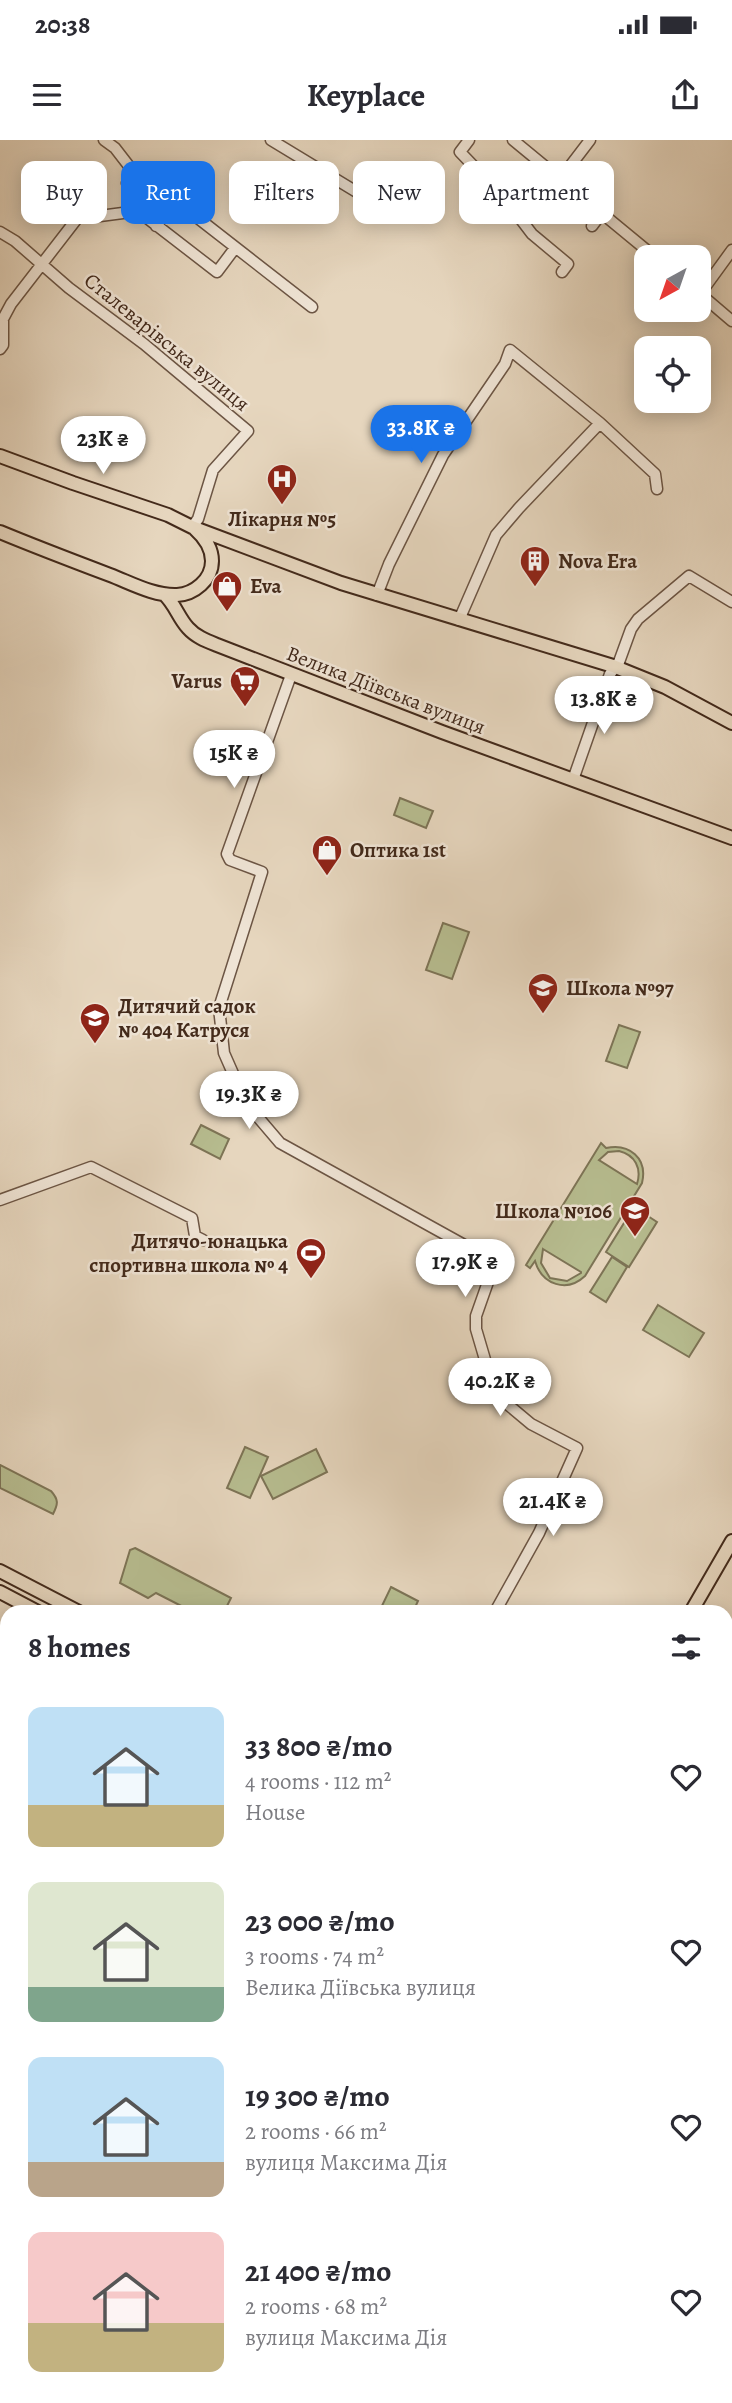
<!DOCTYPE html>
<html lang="en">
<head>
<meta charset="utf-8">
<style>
	body { margin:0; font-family:Alegreya,serif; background:#f2f2f3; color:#2b2b33; height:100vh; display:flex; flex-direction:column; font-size:26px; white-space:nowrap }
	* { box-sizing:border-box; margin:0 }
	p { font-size:23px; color:#7c7c81 }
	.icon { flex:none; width:38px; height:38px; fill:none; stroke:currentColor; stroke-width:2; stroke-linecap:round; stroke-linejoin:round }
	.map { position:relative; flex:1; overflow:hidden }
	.drawer { position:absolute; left:0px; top:1465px; width:733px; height:800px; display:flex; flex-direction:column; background:#fff; border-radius:21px 21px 0 0; box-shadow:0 4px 18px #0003 }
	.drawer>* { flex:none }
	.top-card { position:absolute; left:21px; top:21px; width:691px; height:63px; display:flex; gap:14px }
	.needle { width:46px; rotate:220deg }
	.buttons { position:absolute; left:634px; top:105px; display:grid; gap:14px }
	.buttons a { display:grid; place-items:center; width:77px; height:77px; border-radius:14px; background:#fff; box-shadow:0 4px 18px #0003; font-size:35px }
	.price { position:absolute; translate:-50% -60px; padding:0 16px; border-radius:24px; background:#fff; color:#222; font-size:23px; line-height:46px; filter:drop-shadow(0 2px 4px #0008) }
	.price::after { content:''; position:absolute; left:50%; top:42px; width:21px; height:16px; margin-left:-10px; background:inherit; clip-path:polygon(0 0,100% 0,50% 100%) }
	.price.on { background:#1a73e8; color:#fff }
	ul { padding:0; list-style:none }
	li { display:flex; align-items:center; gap:21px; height:175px; padding:0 28px }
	li span { display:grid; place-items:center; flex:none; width:196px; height:140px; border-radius:14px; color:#555 }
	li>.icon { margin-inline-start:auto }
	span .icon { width:84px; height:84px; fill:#fffc; stroke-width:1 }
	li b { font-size:30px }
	h2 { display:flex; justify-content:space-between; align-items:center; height:84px; padding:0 28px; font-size:30px }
	.tag { padding:0 24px; border-radius:14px; background:#fff; box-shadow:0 4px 18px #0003; font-size:24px; line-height:63px }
	.tag.on { background:#1a73e8; color:#fff }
	.status { display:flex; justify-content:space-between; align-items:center; height:49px; padding:0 35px; background:#fff; direction:ltr }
	.status svg { height:19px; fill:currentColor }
	header { display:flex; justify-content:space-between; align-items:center; height:91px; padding:0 28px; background:#fff; font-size:32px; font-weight:600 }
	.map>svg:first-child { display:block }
</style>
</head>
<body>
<div class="status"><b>20:38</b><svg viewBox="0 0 49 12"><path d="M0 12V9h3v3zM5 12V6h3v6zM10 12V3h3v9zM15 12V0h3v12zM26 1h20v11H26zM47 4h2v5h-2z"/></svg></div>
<header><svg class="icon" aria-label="menu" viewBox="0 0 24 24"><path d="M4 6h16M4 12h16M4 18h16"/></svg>Keyplace<svg class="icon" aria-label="share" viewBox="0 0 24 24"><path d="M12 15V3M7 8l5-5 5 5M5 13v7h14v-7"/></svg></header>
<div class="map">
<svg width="732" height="2263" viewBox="0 0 732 2263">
	<rect width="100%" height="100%" fill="#e6d6be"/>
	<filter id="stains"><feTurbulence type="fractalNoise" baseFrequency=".00286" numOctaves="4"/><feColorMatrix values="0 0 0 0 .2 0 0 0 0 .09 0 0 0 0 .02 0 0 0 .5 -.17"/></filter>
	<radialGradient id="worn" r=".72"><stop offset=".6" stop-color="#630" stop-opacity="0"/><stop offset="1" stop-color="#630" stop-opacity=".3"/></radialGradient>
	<path fill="#b7bd90" stroke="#7d7456" stroke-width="2" fill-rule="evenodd" d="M400,658L433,671L426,688L394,675Z
		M443,783L469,792L452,839L426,830Z
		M619,885L640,892L627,928L606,921Z
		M201,985L229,999L220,1019L191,1004Z
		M601,1003L606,1008C629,1003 648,1018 642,1043L585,1136C567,1153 542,1145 535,1121L530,1128L526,1125ZM619,1011C635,1015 642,1028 637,1044L599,1020L608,1012ZM543,1109L581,1132V1133L567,1141L550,1138L541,1123Z
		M634,1067L657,1082L629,1127L606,1112Z
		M612,1117L627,1127L606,1162L590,1152Z
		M658,1165L704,1193L689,1217L643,1190Z
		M245,1307L268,1317L250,1358L227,1348Z
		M316,1309L327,1332L273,1359L261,1336Z
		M0,1325L51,1351C59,1360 58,1364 53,1374L0,1348Z
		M135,1408L231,1458L224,1472H193L156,1453L148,1458L120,1443L130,1410Z
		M391,1447L418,1461L413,1472H379Z
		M0,1517L7,1520V1906L0,1905Z
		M732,2095V2263H700L699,2258H726V2097Z
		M220,2258H346L347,2263H222Z
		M429,2258H665L668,2263H431Z"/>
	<path fill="#97b8b6" stroke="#757f78" stroke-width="2" d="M0,1926L7,1927V2258H220L222,2263H110L95,2258L89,2263H0Z"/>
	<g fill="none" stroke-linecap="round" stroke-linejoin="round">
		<g stroke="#6c5544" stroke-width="13">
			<path id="minor" d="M104,0L115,8L132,30L127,43L141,59L138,71L217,132L235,108
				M271,0L365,57
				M469,0L460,12L506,60L532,94L568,124L562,132
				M513,0L655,117
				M561,38L590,0
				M156,86L176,61L312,167
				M592,86L601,74
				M0,92L15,101L69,148L144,204L248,291L213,330L198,379L192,387
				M698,152L732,181
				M700,154L732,110
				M0,209L3,205V179L11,164L86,67L100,76L138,71
				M377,455L389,424L443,315L505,224L510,210L600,283L655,334L657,349
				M459,480L496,395L519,368L600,283
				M291,535L227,714L230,720L262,732L219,868L224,913L246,963L280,1003L495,1122L476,1176V1189L491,1240L500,1258L531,1284L577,1308L539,1393L495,1472
				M569,639L574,637L610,534L619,522L631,489L638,479L689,436L732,462
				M0,1060L91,1027L192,1078L195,1096L203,1100
				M726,1836L732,1840
				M726,1858L732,1862"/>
		</g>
		<g stroke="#432a1b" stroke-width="16">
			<path id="major" d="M0,316L73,343L168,375L192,387L341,443L613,526L665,547L732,583
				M0,392C36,407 73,421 110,435C131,443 154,456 177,455C194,454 212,440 212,421C212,408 204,397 195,389
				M164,454C175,464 178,477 188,488C196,497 207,501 217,505L442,592L732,698
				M0,1431L79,1472
				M0,1452L38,1472
				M691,1472L732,1401"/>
		</g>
		<use href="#minor" stroke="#efe4d5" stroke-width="10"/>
		<use href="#major" stroke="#e6d6be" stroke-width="12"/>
	</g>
	<defs>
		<g id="hospital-pin" transform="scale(1.575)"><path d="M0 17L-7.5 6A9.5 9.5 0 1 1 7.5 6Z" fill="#8f2418" stroke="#efe4d5"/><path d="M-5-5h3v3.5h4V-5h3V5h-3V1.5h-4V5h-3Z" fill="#fff"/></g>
		<g id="building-pin" transform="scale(1.575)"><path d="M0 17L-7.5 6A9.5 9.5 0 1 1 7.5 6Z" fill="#8f2418" stroke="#efe4d5"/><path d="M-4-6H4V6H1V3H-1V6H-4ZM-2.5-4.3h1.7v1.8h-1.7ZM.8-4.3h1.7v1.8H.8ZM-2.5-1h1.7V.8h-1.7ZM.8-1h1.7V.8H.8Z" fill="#fff"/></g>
		<g id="shop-pin" transform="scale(1.575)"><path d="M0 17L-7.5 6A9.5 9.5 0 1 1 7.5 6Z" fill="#8f2418" stroke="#efe4d5"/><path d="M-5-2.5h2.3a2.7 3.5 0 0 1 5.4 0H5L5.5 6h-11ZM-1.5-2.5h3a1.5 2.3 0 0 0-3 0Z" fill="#fff"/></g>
		<g id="supermarket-pin" transform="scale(1.575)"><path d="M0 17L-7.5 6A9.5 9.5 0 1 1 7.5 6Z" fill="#8f2418" stroke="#efe4d5"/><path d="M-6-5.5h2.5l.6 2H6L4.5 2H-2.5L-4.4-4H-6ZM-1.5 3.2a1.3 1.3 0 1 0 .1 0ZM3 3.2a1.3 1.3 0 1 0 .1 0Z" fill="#fff"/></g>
		<g id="school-pin" transform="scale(1.575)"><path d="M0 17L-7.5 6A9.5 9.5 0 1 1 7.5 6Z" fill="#8f2418" stroke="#efe4d5"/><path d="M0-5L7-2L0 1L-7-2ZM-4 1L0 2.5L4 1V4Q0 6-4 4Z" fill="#fff"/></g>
		<g id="stadium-pin" transform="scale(1.575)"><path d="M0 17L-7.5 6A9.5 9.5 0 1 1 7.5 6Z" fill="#8f2418" stroke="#efe4d5"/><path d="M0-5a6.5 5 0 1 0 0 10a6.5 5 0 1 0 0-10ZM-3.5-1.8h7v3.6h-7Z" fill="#fff"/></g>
	</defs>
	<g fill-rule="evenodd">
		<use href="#hospital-pin" x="282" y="339"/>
		<use href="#building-pin" x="535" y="421"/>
		<use href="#shop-pin" x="227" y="446"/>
		<use href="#supermarket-pin" x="245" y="541"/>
		<use href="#shop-pin" x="327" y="710"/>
		<use href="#school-pin" x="543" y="848"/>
		<use href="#school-pin" x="95" y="878"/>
		<use href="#school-pin" x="635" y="1071"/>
		<use href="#stadium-pin" x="311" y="1113"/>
	</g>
	<g text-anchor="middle" stroke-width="5" stroke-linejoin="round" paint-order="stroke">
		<g font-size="21" fill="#432a1b" stroke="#efe4d5">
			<text transform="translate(167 202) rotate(39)" y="7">Сталеварівська вулиця</text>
			<text transform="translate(386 550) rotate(21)" y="7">Велика Діївська вулиця</text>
		</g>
		<g font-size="21" font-weight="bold" fill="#432a1b" stroke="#efe4d5" text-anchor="start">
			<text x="282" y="386" text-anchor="middle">Лікарня №5</text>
			<text x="558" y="428">Nova Era</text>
			<text x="250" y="453">Eva</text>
			<text x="222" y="548" text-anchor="end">Varus</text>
			<text x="350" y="717">Оптика 1st</text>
			<text x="566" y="855">Школа №97</text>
			<text x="118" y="873">Дитячий садок<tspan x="118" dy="24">№ 404 Катруся</tspan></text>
			<text x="612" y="1078" text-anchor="end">Школа №106</text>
			<text x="288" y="1108" text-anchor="end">Дитячо-юнацька<tspan x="288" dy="24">спортивна школа № 4</tspan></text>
		</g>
	</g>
	<rect width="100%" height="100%" filter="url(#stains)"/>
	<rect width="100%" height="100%" fill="url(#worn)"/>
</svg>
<div class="buttons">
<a><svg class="needle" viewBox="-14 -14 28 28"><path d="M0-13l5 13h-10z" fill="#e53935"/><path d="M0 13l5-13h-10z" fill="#7c7c81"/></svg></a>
<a><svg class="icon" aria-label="locate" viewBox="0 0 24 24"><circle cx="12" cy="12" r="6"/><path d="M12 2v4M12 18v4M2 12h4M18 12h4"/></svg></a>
</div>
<b class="price on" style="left:421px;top:325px">33.8K ₴</b>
<b class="price" style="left:103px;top:336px">23K ₴</b>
<b class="price" style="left:604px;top:596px">13.8K ₴</b>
<b class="price" style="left:234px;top:650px">15K ₴</b>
<b class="price" style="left:249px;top:991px">19.3K ₴</b>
<b class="price" style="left:465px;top:1159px">17.9K ₴</b>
<b class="price" style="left:500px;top:1278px">40.2K ₴</b>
<b class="price" style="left:553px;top:1398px">21.4K ₴</b>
<div class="top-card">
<a class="tag">Buy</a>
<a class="tag on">Rent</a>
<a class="tag">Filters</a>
<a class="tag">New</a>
<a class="tag">Apartment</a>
</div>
<section class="drawer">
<h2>8 homes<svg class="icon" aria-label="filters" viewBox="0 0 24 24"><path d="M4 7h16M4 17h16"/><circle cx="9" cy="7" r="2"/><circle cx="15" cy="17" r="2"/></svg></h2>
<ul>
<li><span style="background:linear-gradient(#bfe0f5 70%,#c2b280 0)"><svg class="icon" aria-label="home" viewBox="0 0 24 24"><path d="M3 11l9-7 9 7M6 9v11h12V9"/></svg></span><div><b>33 800 ₴/mo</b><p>4 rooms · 112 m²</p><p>House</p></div><svg class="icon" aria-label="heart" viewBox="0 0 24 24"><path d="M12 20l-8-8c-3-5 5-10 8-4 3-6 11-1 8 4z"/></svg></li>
<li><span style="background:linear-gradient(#dfe7d0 75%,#7fa58c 0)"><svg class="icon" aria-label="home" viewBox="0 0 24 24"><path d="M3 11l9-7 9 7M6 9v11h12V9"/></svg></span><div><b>23 000 ₴/mo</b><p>3 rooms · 74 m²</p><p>Велика Діївська вулиця</p></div><svg class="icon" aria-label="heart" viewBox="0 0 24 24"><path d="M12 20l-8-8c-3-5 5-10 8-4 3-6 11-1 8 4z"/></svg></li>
<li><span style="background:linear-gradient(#bfe0f5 75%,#b9a48a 0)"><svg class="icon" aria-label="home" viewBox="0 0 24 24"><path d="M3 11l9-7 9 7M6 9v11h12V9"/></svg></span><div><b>19 300 ₴/mo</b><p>2 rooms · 66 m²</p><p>вулиця Максима Дія</p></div><svg class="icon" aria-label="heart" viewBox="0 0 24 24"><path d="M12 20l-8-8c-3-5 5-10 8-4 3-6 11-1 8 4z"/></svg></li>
<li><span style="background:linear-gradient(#f6c9c9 65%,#c2b280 0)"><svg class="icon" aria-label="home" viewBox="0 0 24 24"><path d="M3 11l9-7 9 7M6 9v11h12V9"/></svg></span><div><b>21 400 ₴/mo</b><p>2 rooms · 68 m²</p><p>вулиця Максима Дія</p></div><svg class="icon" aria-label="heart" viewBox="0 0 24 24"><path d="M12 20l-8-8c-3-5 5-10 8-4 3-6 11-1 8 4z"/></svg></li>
</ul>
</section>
</div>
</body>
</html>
